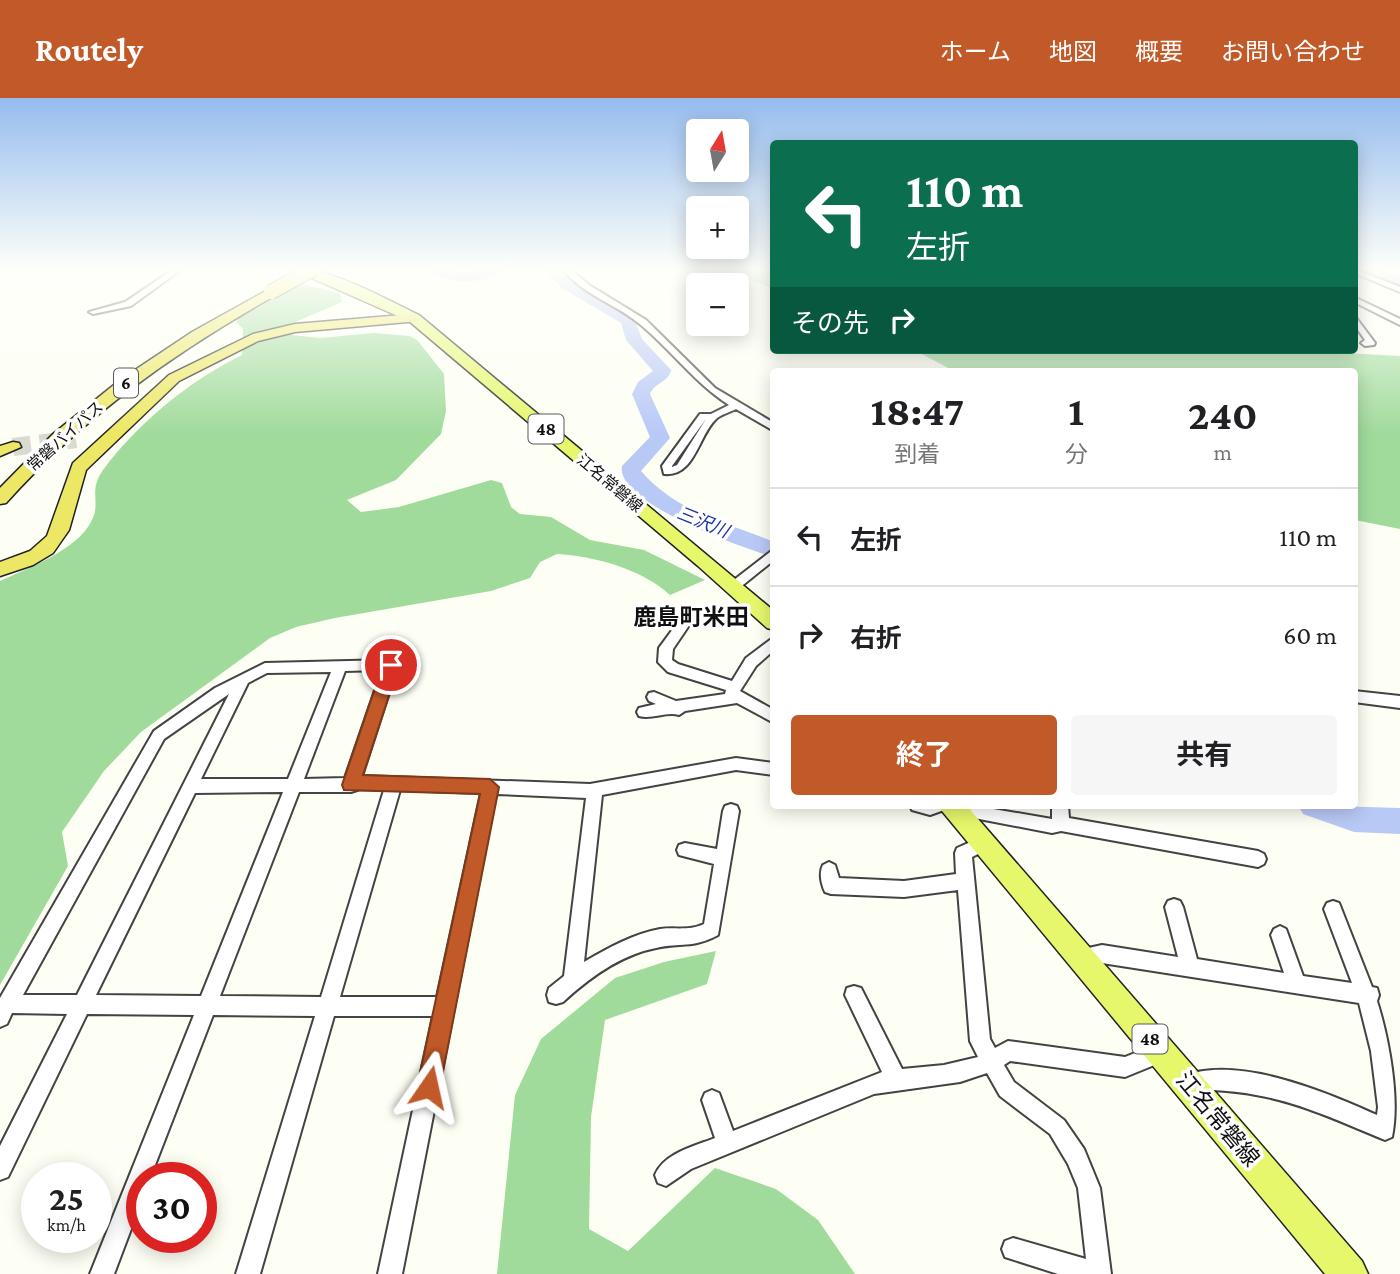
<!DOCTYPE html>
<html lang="ja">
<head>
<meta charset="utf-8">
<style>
  :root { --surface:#fff; --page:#f6f6f6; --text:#202124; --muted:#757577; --line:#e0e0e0; --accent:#c15928 }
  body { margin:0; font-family:"Crimson Pro","Noto Sans JP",serif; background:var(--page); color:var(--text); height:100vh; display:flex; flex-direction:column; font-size:26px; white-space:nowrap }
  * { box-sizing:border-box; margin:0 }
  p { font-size:23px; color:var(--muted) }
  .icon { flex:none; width:38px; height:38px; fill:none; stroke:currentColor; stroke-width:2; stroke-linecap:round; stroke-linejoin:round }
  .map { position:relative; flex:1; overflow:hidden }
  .side { position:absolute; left:770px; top:270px; width:588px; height:441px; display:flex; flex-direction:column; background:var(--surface); border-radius:7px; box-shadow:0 4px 18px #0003 }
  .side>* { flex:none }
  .banner { position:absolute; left:770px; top:42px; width:588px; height:214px; border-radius:7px; box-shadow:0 4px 18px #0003; background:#0b6e4f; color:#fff; overflow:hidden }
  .needle { width:46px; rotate:11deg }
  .fabs { position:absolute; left:686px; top:21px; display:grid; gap:14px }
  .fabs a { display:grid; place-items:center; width:63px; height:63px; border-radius:7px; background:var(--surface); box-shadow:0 4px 18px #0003; font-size:35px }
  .speed { position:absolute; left:21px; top:1064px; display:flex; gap:14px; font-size:35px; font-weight:700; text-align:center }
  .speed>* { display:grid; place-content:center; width:91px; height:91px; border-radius:50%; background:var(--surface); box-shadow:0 4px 18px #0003; line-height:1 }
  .speed small { font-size:18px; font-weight:400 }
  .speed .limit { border:10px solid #d22; background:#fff; color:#111 }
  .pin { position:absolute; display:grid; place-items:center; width:60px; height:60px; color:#fff; margin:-30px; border:4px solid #fff; border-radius:50%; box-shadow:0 2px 7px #0007 }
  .me { position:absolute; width:77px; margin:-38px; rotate:11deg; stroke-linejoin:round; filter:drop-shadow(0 0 5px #0008) }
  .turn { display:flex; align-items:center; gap:24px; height:147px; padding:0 21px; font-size:32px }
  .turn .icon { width:91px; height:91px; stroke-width:2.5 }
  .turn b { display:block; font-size:49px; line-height:60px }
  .then { display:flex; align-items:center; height:66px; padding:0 21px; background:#0003; gap:14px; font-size:26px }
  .eta { display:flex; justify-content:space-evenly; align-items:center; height:119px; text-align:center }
  .eta b { font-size:42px; font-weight:700; line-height:49px }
  .cta { display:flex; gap:14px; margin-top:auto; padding:14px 21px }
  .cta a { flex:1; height:80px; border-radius:7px; background:var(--accent); color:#fff; font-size:28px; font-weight:700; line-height:80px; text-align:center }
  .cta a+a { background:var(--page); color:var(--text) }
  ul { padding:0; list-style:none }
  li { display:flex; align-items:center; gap:21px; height:98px; padding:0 21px; border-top:2px solid var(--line) }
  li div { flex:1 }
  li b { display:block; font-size:26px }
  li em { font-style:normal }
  header { display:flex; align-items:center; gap:42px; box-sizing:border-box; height:98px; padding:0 35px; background:var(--accent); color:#fff }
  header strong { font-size:33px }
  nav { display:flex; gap:38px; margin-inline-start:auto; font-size:24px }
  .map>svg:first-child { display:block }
  .forest { fill:#a1db9c }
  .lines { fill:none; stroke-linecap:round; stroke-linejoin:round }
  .river { fill:#b9c9f6; fill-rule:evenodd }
  .trunk-tunnel { stroke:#d9dbd2; stroke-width:18; stroke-dasharray:18 9; stroke-linecap:butt }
  .minor-casing { stroke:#434343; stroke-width:4 }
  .primary-casing { stroke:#212121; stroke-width:3 }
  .trunk-casing { stroke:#212121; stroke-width:3 }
  .minor { fill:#fff; fill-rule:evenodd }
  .primary { fill:#e6f76c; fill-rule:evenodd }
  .trunk { fill:#ece865; fill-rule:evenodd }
  .trunk-bridge-casing { stroke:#212121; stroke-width:16; stroke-linecap:butt }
  .trunk-bridge { stroke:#ece865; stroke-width:14 }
  .route { fill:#c15928; stroke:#7d3a1a; stroke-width:2 }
  .labels { text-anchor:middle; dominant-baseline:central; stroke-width:7; stroke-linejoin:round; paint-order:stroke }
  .far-street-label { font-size:16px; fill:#101010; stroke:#fff }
  .shield { fill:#fff; stroke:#585858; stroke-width:2 }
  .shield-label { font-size:18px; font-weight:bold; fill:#101010 }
  .far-water-label { font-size:18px; font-style:italic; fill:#1934a3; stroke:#fff }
  .quarter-label { font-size:23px; font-weight:bold; fill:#101010; stroke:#fff }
  .near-street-label { font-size:23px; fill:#101010; stroke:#fff }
</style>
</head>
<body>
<header>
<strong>Routely</strong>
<nav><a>ホーム</a><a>地図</a><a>概要</a><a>お問い合わせ</a></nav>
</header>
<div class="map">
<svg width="1400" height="1176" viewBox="0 0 1400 1176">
  <rect width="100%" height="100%" fill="#fdfff4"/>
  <path class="forest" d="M 716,171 L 773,171 L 773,190 Z
    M 307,187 L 340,195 L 342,204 L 293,225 L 292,237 L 320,240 L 374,235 L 410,238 L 418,243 L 444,276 L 446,313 L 441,336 L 396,382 L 347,402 L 361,414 L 399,409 L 491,382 L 502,385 L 511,409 L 520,416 L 551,419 L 590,442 L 644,452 L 705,482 L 670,497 C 642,471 594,458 557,456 L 540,464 L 530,480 L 491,493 L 335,520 L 296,529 L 270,540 L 141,634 L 104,673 L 62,734 L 68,768 L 0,887 L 0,483 C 28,470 78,452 92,422 C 101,404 88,393 103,372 C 139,324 189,283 242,257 L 243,231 L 236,224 L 240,218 L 292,189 Z
    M 914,252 L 1289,252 L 1400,258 L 1400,431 L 1355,422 L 1354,273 L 954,273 Z
    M 716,853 L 707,886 L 605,922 L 591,1019 L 589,1131 L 628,1153 L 715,1070 L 776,1091 L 818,1122 L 855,1176 L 497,1176 L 515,997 L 541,941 L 615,880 L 664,864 Z"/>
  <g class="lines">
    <path class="river" d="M 429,171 L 459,174 L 505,171 C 488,187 446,188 429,171 Z
      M 544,171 L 558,171 L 572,184 L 634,220 L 642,241 L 671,272 C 669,284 654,285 650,296 L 670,340 L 641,373 C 676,414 726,424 774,444 L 774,459 C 745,451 615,405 622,368 L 650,339 L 632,296 L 638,284 L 653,273 L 626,242 L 621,225 L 562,190 Z
      M 1360,171 L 1379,171 L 1400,179 L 1400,188 Z
      M 1298,707 L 1400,710 L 1400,736 L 1354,734 L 1303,716 Z"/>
    <path class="trunk-tunnel" d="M 13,349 L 76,341"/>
    <g class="minor-casing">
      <path id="minor" d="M 174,171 L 182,171 L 131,208 L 93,216 L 89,214 L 125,204 Z
        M 563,171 L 570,171 L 589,187 L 646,222 L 715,290 L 774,325 L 774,333 L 736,311 C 730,314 720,317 716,321 C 698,338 695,379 664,376 L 662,368 L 700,316 L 711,316 L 729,307 C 695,285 672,253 641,227 C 617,206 582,197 563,171 ZM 706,321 L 677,367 L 672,369 L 672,368 Z
        M 1354,171 L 1400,189 L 1400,194 L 1354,175 Z
        M 1354,199 L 1400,221 L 1400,227 L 1354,204 Z
        M 1354,217 L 1375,245 L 1374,247 L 1365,248 L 1361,245 L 1365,242 L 1354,226 Z
        M 774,451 L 774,462 L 738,491 L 730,491 L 728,488 L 730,485 Z
        M 686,518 L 692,523 L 673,551 L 672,562 L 678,566 L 732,583 L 746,560 L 774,539 L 774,552 L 756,568 L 740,593 L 774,612 L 774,625 L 737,605 L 685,613 L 679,617 C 666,613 652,622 639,618 L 637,614 L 639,610 L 656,606 L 649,603 L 647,599 L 649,595 L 654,594 L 676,603 L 725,596 L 726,592 L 668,574 L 658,564 L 659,550 L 681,520 Z
        M 391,562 L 398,567 L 362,678 L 590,686 L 736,660 L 774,665 L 774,677 L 736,672 L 602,697 L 584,864 C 608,850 633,836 660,831 C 675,829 690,833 704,826 L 714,766 L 679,757 L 677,752 L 679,747 L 685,745 L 717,751 L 723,713 L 725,708 L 731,706 L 737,708 L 739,713 L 718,837 C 692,851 681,844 656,850 C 620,857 589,880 563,904 L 556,906 L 549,904 L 547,897 L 549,890 L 564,878 L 586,700 L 496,696 L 402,1176 L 378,1176 L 433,918 L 334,918 L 260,1176 L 236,1176 L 315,918 L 213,917 L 150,1080 L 142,1080 L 142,1102 L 114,1176 L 90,1176 L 194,917 L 87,916 L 8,1079 L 0,1082 L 0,1048 L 67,916 L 12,915 L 7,926 L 0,929 L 0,900 L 154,633 L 215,590 L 265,565 ZM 382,572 L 345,680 L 304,681 L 345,573 ZM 331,574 L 288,681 L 201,681 L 248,585 L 267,575 ZM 229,596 L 77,897 L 23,897 L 164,641 ZM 360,691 L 384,692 L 321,899 L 220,898 L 299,694 L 351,694 ZM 400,692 L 481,695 L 437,899 L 340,899 ZM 283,694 L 201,898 L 96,897 L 195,695 Z
        M 1354,593 L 1400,598 L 1400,610 L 1354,604 Z
        M 910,707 L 946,707 L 944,712 L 930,717 L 912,712 Z
        M 970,707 L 1052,721 L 1052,707 L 1068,707 L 1069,720 L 1258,753 L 1264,756 L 1266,761 L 1264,766 L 1258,769 L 1061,733 L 1052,735 L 974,720 L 959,724 L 953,722 L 951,717 L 953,712 Z
        M 984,738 L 990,740 L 992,745 L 990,750 L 972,759 L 990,941 L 995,950 L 1008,943 L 1125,959 L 1162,944 L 1169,947 L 1172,954 L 1169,961 L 1125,979 L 1010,963 L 1004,967 L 1014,984 L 1064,1022 L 1084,1051 L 1100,1090 L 1111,1176 L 1058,1176 L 1005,1159 L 1002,1151 L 1005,1143 L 1013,1140 L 1086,1161 L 1078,1090 L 1068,1066 L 1050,1036 L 1000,998 L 987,975 L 960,984 L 874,996 L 691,1071 L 666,1088 L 658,1085 L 655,1077 C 664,1055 695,1048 715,1040 L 702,1002 L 705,995 L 712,992 L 719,995 L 733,1033 L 882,974 L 845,897 L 847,890 L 854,888 L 861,890 L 902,971 L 944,967 L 978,959 L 970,943 L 958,792 L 904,799 L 831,796 L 825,794 C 821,785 819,775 823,767 L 829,764 L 835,767 L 839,780 L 904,783 L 956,776 L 955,755 L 957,750 Z
        M 1174,801 L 1180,803 L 1183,809 L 1197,861 L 1284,875 L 1271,837 L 1274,831 L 1280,828 L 1286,831 L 1303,878 L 1352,885 L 1324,811 L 1327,805 L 1333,803 L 1339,805 L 1372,889 L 1377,890 L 1379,897 L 1377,903 C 1389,941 1400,1001 1392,1039 L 1385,1042 C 1343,1025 1302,1005 1256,997 C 1242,994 1228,993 1213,992 C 1201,992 1192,998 1181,993 L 1178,986 L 1181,979 C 1236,956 1326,994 1377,1017 L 1378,1009 L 1371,953 L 1359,905 L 1102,865 L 1081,868 L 1075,865 L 1072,859 L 1075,853 L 1102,847 L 1178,859 L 1165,809 L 1168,803 Z"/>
    </g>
    <g class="primary-casing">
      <path id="primary" d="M 291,171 C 328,168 385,201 419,217 L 774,513 L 774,532 L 767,530 L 698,468 L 409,223 Z
        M 937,707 L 966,707 L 1362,1163 L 1368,1176 L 1325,1176 Z"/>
    </g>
    <g class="trunk-casing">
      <path id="trunk" d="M 271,190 L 276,191 L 276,197 C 175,254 84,318 6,405 L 0,406 L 0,390 L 53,336 L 120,282 L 192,234 Z
        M 414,216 L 419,217 L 419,223 L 295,234 L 258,243 L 179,283 L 86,372 L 69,432 L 53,455 L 33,467 L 0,478 L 0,464 L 30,453 L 47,438 L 73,365 L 169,277 L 253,236 L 295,226 Z
        M 13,344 L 19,345 L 21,349 L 0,358 L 0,348 Z"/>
    </g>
    <use href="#minor" class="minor"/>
    <use href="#primary" class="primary"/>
    <use href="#trunk" class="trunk"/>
    <g class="trunk-bridge-casing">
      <path id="trunk-bridge" d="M 271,194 L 313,171"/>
    </g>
    <use href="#trunk-bridge" class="trunk-bridge"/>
  </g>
  <linearGradient id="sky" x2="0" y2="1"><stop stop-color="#95bcee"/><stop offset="0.51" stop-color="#fefffa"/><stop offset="1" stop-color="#fefffa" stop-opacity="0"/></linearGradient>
  <rect width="1400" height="335" fill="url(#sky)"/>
  <path class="route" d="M 391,561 L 399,567 L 363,677 L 490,681 L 499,689 L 440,989 L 437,997 L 429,1000 L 420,997 L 417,989 L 480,696 L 344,692 L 342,687 L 383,567 Z"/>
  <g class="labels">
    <g class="far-street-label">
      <text transform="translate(65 338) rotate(-42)">常磐バイパス</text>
      <text transform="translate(610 385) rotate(40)">江名常磐線</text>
    </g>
    <g class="shield">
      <rect x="114" y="270.5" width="24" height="29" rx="5"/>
      <rect x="528.5" y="316.5" width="35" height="29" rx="5"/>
      <rect x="1132.5" y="926.5" width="35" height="29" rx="5"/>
    </g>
    <g class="shield-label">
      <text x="126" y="285">6</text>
      <text x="546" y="331">48</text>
      <text x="1150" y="941">48</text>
    </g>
    <g class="far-water-label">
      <text transform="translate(703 424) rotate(22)">三沢川</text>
    </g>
    <g class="quarter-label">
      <text x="691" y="519">鹿島町米田</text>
    </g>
    <g class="near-street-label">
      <text transform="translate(1218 1021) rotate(50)">江名常磐線</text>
    </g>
  </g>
</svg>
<div class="fabs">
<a><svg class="needle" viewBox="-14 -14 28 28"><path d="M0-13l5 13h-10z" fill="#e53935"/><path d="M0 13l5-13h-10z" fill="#757577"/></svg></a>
<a>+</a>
<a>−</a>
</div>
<div class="speed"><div>25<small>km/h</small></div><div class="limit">30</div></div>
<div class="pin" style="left:391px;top:567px;background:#d93025"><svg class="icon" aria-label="arrive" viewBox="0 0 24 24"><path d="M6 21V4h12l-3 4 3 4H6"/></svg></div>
<svg class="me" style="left:429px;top:989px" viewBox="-20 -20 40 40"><path d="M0-17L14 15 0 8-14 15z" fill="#c15928" stroke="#fff" stroke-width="4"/></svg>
<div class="banner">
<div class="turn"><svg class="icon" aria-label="left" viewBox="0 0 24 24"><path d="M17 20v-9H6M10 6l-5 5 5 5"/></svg><div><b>110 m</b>左折</div></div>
<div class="then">その先<svg class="icon" aria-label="right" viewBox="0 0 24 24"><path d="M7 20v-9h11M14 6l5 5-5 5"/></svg></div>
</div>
<section class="side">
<div class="eta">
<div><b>18:47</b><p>到着</p></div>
<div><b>1</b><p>分</p></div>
<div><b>240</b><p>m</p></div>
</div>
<ul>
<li><svg class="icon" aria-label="left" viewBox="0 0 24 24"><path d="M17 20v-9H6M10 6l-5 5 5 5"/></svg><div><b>左折</b></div><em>110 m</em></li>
<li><svg class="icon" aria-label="right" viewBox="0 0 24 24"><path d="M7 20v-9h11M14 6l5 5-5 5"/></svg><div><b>右折</b></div><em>60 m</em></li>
</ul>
<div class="cta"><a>終了</a><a>共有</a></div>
</section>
</div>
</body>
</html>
